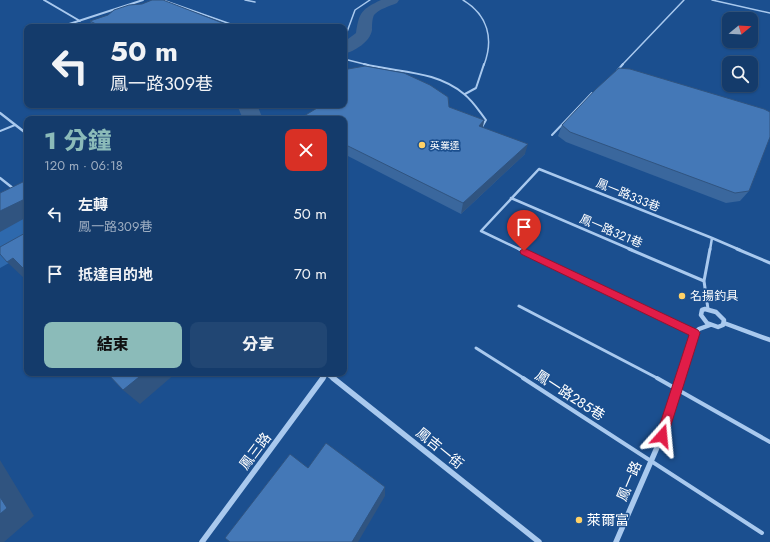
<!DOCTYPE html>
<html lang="zh-TW">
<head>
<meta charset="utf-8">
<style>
  :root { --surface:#143b6b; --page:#214673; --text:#f1f3f6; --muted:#9dadc1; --line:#33557e; --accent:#8bbbb9 }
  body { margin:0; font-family:Jost,"Noto Sans TC",sans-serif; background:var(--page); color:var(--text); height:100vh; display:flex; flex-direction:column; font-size:15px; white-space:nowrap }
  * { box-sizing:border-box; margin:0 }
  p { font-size:13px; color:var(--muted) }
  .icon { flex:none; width:22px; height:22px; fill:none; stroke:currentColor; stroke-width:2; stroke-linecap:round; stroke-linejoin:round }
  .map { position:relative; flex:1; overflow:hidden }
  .panel { position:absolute; left:24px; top:116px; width:323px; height:260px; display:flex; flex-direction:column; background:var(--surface); border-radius:8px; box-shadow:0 1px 3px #0004,0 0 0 1px var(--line) }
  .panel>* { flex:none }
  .guide { position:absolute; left:24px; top:24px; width:323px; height:84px; border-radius:8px; box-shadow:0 1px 3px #0004,0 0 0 1px var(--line); background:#143b6b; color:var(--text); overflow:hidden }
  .needle { width:26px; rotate:72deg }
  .controls { position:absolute; left:722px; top:12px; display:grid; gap:8px }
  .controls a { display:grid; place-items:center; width:36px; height:36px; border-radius:8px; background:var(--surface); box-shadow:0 1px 3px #0004,0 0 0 1px var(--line); font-size:20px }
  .pin { position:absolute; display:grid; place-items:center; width:34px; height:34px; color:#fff; margin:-41px -17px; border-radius:50% 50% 50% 0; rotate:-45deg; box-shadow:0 0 4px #0007 }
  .pin .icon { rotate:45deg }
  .me { position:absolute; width:44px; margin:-22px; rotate:18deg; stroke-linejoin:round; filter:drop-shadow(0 0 3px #0008) }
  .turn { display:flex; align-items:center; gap:14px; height:84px; padding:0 20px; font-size:18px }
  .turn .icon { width:52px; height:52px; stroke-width:2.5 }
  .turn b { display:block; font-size:28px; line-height:34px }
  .round { display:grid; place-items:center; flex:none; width:42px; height:42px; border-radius:8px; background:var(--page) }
  .summary { display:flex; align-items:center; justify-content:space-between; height:68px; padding:0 20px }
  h1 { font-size:24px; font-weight:800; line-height:30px; color:var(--accent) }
  .primary-button { display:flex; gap:8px; margin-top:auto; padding:8px 20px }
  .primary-button a { flex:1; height:46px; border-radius:8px; background:var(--accent); color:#111; font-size:16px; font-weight:800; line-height:46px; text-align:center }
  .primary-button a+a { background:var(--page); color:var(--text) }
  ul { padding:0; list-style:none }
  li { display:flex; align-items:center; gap:12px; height:60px; padding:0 20px }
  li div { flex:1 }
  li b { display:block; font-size:15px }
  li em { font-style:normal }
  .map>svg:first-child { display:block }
  .green { fill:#2e69ad }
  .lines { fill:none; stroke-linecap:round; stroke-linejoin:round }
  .river { fill:#3c6290; fill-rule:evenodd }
  .service-far4 { stroke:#a9c9ee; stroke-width:1.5 }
  .service-far3 { stroke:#a9c9ee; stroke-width:2 }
  .service-far2 { stroke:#a9c9ee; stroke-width:2.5 }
  .service-far1 { stroke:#a9c9ee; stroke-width:3 }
  .service { stroke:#a9c9ee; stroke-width:4 }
  .minor-far3 { stroke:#a9c9ee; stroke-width:2 }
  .minor-far2 { stroke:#a9c9ee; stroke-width:2.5 }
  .minor-far1 { stroke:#a9c9ee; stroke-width:4.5 }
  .minor { stroke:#a9c9ee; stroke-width:5.5 }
  .wall { fill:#3a679d }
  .shaded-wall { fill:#305480 }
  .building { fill:#4478b7; stroke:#305480 }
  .route { fill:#e11d48; stroke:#92132f }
  .poi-dot { fill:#ffd166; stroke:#1b4f8f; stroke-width:1.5 }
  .labels { text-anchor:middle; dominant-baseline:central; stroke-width:3.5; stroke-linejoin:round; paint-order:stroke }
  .far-poi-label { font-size:10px; fill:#fff; stroke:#1b4f8f; text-anchor:start }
  .street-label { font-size:12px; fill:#fff; stroke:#1b4f8f }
  .poi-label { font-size:12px; fill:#fff; stroke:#1b4f8f; text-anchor:start }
  .near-street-label { font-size:14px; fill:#fff; stroke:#1b4f8f }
  .near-poi-label { font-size:14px; fill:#fff; stroke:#1b4f8f; text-anchor:start }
</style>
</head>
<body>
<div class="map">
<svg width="770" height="542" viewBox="0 0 770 542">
  <rect width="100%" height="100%" fill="#1b4f8f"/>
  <path class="green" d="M 27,193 L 27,253 L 0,268 L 0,207 Z"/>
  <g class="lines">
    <path class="river" d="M 381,0 L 399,0 L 397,3 C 390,6 379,9 374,15 C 372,19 372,26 372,30 C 370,42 355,51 344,54 L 344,42 L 356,33 C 359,12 362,9 381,0 Z
      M 237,105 L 257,105 L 263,119 L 243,119 Z"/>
    <path class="service-far4" d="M 163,0 L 239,27
      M 245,0 L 255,2
      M 463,0 C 488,15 494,39 484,65
      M 712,0 L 770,13
      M 344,40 L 355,10 L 370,0
      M 344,59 L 368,65
      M 622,65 L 684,0"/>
    <path class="service-far3" d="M 364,64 C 399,73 435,70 464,94 C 473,101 479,111 486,120 L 482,127
      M 617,71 L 623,64
      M 465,94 L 476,88 L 484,64
      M 0,131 L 15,125
      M 552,135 L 592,93"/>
    <path class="service-far2" d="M 0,178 L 14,189
      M 511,198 L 632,250
      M 521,250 L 481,231 L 539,169 L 712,238
      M 710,250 L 712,238 L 740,250"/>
    <path class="service-far1" d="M 519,249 L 695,333
      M 629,249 L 704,281
      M 737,249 L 770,263
      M 519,306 L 659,379
      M 708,309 L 704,281 L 710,249
      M 476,348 L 525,379"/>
    <path class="service" d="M 523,378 L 762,533
      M 657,378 L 770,442"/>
    <path class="minor-far3" d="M 44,0 L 80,21
      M 60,27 L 143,0"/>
    <path class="minor-far2" d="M 0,113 L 27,134"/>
    <path class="minor-far1" d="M 705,309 L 716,312 L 724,320 L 723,325 L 718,327 L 707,323 L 701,315 L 702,310 Z
      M 724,323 L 770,340
      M 326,373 L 334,379
      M 322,379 L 327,373
      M 680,379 L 695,333 L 699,329 L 710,325"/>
    <path class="minor" d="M 333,378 L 539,542
      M 202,542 L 323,378
      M 616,542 L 662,436 L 680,378"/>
  </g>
  <path class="wall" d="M 90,21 L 233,27 L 93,27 Z
    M 449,107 L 484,120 L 483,127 L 525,154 L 461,214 L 344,154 L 344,119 L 304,119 L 304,116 Z
    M 562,125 L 749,191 L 740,201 L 726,203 L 566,142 L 558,136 Z"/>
  <path class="shaded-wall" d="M 484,120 L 482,131 L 479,126 Z
    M 528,144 L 525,154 L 461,214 L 463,203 Z
    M 27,198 L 27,217 L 0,232 L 0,211 Z
    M 13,258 L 27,271 L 27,279 L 26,280 L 7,262 Z
    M 144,373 L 176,373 L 140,404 L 123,390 Z
    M 0,460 L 34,516 L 4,542 L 0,542 Z
    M 385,487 L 385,496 L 358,542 L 352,542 Z"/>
  <path class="building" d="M 152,0 L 163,0 L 233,27 L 102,27 L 90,21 L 108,15 L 114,10 L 129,5 L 142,4 Z
    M 365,66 L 404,73 L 430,85 L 448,97 L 449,107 L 484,120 L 479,126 L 528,144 L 463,203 L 344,144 L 344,119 L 310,119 L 304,116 L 322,105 L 344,105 L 344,71 L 348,69 Z
    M 619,68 L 630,69 L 764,109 L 770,112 L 770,137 L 749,191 L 735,193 L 570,132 L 562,125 L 596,89 Z
    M 27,180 L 27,198 L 0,211 L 0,193 Z
    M 27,232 L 27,272 L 13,258 L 7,262 L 0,254 L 0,247 Z
    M 107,373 L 144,373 L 123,390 Z
    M 326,443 L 385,487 L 352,542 L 230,542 L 225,538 L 290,454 L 308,468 Z
    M 0,497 L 7,508 L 0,514 Z"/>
  <path class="route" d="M 524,248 L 698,330 L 700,333 L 666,441 L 662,442 L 657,441 L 656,436 L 689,335 L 521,254 L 520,251 Z"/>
  <g class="poi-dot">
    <circle cx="422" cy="145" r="4"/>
    <circle cx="682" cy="296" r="4"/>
    <circle cx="579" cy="520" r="4"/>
  </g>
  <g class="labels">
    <g class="far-poi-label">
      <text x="430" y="145">英業達</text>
    </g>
    <g class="street-label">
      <text transform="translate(628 195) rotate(22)">鳳一路333巷</text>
      <text transform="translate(611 231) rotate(23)">鳳一路321巷</text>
    </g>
    <g class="poi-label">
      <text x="690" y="296">名揚釣具</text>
    </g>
    <g class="near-street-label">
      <text transform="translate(570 395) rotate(33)">鳳一路285巷</text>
      <text transform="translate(440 448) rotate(39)">鳳吉一街</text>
      <text transform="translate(255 451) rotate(-53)">鳳三路</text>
      <text transform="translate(629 481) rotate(-67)">鳳一路</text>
    </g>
    <g class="near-poi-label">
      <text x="587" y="520">萊爾富</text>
    </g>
  </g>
</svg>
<div class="controls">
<a><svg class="needle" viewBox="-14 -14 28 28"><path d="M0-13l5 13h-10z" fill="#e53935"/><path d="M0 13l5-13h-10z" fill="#9dadc1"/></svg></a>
<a><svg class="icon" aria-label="search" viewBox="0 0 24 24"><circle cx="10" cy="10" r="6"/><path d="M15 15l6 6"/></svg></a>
</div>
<div class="pin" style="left:524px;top:251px;background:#d93025"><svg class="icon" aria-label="arrive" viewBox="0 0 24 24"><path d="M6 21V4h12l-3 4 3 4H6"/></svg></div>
<svg class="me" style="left:662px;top:436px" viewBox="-20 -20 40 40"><path d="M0-17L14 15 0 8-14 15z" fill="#e11d48" stroke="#fff" stroke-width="4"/></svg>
<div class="guide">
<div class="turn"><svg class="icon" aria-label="left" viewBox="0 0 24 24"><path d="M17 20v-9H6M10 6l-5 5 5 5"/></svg><div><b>50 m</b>鳳一路309巷</div></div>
</div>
<section class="panel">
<div class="summary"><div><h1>1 分鐘</h1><p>120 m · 06:18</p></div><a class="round" style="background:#d93025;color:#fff"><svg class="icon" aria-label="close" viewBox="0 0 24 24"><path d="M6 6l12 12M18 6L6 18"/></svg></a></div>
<ul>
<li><svg class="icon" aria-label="left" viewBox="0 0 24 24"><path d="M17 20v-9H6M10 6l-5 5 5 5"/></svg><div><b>左轉</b><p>鳳一路309巷</p></div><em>50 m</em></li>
<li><svg class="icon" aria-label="arrive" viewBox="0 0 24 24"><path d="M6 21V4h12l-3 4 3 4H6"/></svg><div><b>抵達目的地</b></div><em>70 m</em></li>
</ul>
<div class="primary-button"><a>結束</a><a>分享</a></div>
</section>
</div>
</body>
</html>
